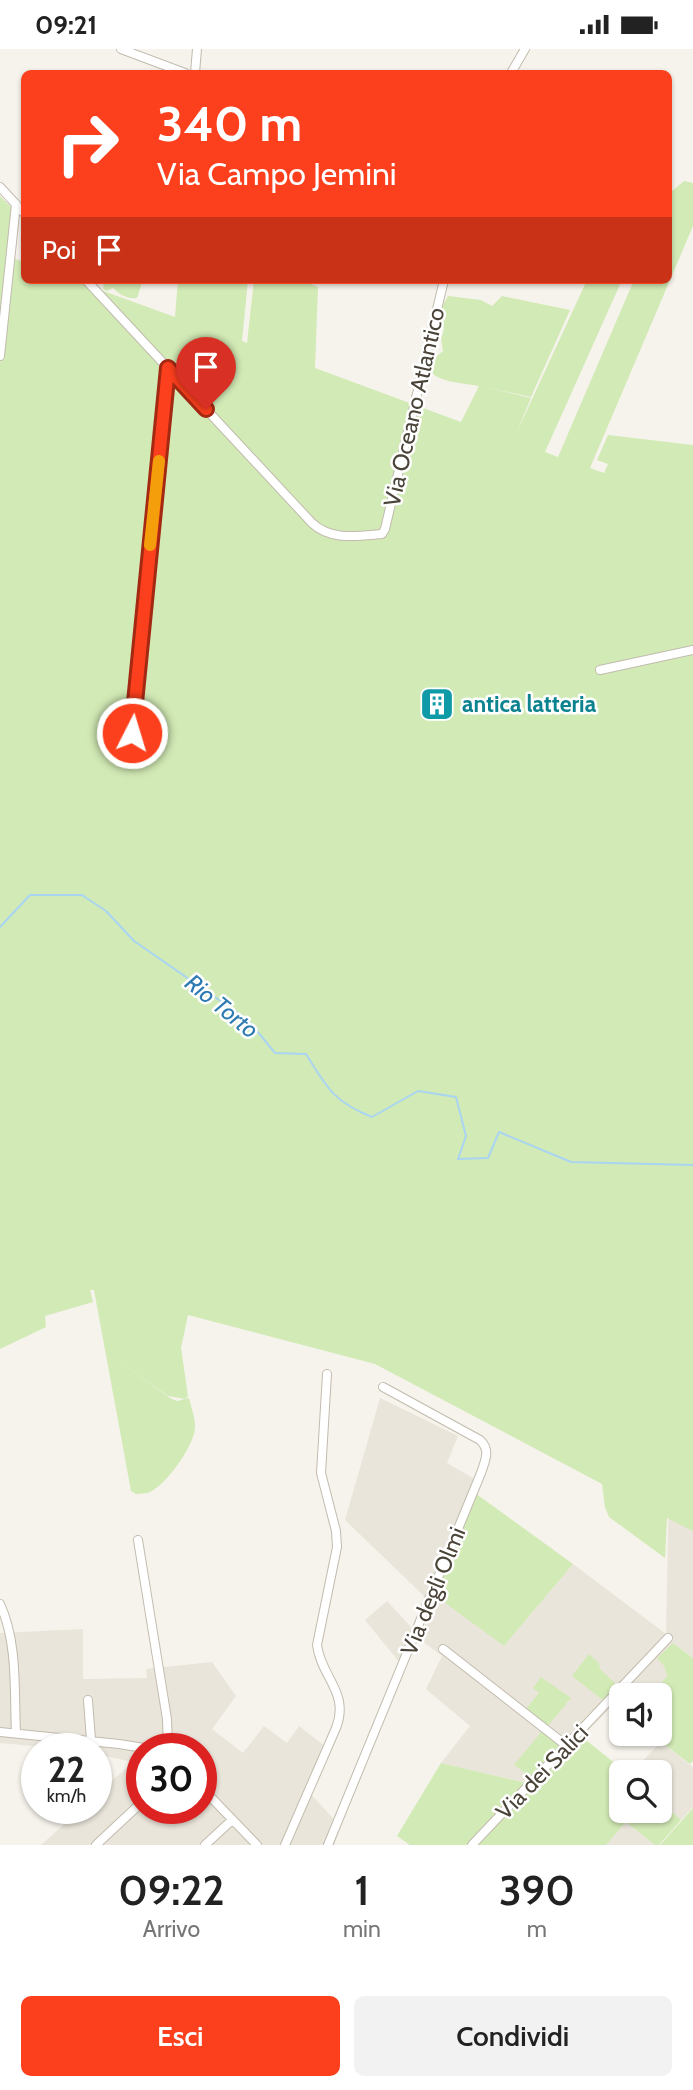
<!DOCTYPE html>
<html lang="it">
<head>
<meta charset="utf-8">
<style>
  :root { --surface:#fff; --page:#f2f2f2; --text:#222; --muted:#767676; --accent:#fc3f1d }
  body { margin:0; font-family:Cabin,sans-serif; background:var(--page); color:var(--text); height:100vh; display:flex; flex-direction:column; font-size:26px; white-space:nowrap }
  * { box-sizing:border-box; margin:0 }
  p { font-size:23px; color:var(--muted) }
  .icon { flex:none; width:38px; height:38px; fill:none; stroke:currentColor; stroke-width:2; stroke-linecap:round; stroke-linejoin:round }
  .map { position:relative; height:1796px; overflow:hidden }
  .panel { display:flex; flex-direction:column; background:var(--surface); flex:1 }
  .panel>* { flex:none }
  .banner { position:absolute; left:21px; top:21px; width:651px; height:214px; border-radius:10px; box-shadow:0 2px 5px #0004; background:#fc3f1d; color:#fff; overflow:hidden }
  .buttons { position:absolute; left:609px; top:1634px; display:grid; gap:14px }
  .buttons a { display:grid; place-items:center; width:63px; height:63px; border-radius:10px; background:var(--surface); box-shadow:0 2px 5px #0004; font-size:35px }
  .speed { position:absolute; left:21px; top:1684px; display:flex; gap:14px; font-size:35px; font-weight:700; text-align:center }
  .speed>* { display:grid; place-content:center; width:91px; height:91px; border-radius:50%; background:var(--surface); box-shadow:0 2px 5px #0004; line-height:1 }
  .speed small { font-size:18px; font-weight:400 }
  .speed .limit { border:10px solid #d22; background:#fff; color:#111 }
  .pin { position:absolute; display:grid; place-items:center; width:60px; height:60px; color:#fff; margin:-72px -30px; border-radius:50% 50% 50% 0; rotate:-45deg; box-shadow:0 0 7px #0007 }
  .pin .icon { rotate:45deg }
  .me { position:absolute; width:77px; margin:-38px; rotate:5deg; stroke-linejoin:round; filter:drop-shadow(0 0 5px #0008) }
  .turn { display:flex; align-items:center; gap:24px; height:147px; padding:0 21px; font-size:32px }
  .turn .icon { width:91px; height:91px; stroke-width:2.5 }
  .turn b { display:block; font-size:49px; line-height:60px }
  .then { display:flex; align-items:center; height:66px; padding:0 21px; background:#0003; gap:14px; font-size:26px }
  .eta { display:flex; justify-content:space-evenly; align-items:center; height:119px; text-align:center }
  .eta b { font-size:42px; font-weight:600; line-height:49px }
  .action { display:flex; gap:14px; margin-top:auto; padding:14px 21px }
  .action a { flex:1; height:80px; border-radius:10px; background:var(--accent); color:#fff; font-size:28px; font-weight:600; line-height:80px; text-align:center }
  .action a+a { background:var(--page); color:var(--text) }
  .status { display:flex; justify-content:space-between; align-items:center; height:49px; padding:0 35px; background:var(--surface); direction:ltr }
  .status svg { height:19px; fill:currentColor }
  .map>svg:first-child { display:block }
  .residential { fill:#eae5da; fill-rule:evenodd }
  .green { fill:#d2eab5 }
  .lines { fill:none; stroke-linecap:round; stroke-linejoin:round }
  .stream { stroke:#a9d4f2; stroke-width:2 }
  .minor-casing { stroke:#c2bbae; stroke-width:10 }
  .minor { stroke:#fff; stroke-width:8 }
  .route-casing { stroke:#a42913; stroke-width:18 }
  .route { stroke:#fc3f1d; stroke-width:12 }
  .slow { stroke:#f59e0b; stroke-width:12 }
  .labels { text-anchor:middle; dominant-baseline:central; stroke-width:5; stroke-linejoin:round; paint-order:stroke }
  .street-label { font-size:23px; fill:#4b4439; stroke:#fff }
  .culture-label { font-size:23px; font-weight:bold; fill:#0d838f; stroke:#fff; text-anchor:start }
  .water-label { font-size:24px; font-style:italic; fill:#2e7ab2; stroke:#fff }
</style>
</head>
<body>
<div class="status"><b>09:21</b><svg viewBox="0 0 49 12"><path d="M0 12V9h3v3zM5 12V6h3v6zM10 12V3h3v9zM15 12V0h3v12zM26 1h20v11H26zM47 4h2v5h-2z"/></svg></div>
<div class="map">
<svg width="693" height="1796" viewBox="0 0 693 1796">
  <rect width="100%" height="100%" fill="#f6f3ec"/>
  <path class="residential" d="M 380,1349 L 458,1387 L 447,1414 L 480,1433 L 434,1544 L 504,1597 L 573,1515 L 666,1585 L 669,1437 L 693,1452 L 693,1609 L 673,1594 L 664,1617 L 667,1627 L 665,1678 L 660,1673 L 660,1647 L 629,1647 L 625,1644 L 535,1736 L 441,1714 L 470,1677 L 426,1640 L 442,1607 L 418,1589 L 404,1619 L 365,1571 L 387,1552 L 412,1579 L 424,1547 L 345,1471 Z
    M 83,1580 L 83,1630 L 147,1629 L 146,1620 L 212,1613 L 236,1647 L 212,1680 L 243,1704 L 264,1677 L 287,1694 L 299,1677 L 326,1698 L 308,1742 L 341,1778 L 334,1796 L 41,1796 L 82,1759 L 96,1759 L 96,1746 L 133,1713 L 96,1705 L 96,1699 L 54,1699 L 0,1694 L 0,1584 ZM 142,1699 L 201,1699 L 201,1759 L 142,1759 Z
    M 661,1693 L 693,1718 L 693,1758 L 681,1771 L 660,1752 L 660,1724 L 631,1724 Z
    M 626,1773 L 655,1796 L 606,1796 Z"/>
  <path class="green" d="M 684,132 L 693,134 L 693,177 L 590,419 L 604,424 L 608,415 L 597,411 L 608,386 L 693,396 L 693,1482 L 667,1469 L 665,1509 L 609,1468 L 605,1458 L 602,1435 L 375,1315 L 188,1266 L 181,1299 L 188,1347 L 185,1350 L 168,1347 L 112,1307 L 170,1349 L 177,1352 L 189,1349 C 191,1358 195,1368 195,1377 C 196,1395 165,1438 148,1444 C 147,1444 138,1445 136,1445 L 131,1442 L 94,1241 L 90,1241 L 93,1253 L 45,1267 L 46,1278 L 0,1300 L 0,147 L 12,159 L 7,207 L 24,213 L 24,231 L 73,231 L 175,268 L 178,231 L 248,231 L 242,292 L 247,294 L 254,231 L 302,231 L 318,238 L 315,319 L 461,373 L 479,337 C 464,334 438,334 428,320 L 430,313 L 443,302 L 441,290 L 444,280 L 440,275 L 441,259 L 448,247 L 481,251 L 492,257 L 502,247 L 570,261 L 531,348 L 481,337 L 531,349 L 516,385 L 587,231 L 622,231 L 545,403 L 558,408 L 634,231 L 668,231 L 669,151 L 672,142 Z
    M 104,231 L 143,231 L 137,249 C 127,250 120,246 113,239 L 107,242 L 103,240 Z
    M 475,1444 L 573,1515 L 504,1597 L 433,1545 Z
    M 673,1594 L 693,1609 L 693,1712 L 690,1715 L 651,1685 L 660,1685 L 660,1673 L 665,1676 L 665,1644 L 660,1636 L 667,1627 L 664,1617 L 657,1609 Z
    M 589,1605 L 599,1614 L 600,1620 L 619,1638 L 604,1652 L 572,1627 Z
    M 541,1628 L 571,1649 L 548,1677 L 526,1660 L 539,1644 L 533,1639 Z
    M 542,1682 L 562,1698 L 533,1728 L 523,1726 L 524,1723 L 514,1716 Z
    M 582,1688 L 627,1724 L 621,1724 L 621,1762 L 660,1762 L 660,1752 L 681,1771 L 659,1796 L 655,1796 L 626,1773 L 606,1796 L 410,1796 L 397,1787 L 441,1714 L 535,1736 Z
    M 693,1759 L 693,1796 L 660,1796 Z"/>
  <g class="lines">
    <path class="stream" d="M 0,878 L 30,846 L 82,846 L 106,862 L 134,892 L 248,971 L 275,1004 L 306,1005 C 327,1039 334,1053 372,1068 L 418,1042 L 456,1048 L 466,1087 L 458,1110 L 488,1109 L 499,1083 L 571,1113 L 693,1116"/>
    <g class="minor-casing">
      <path id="minor" d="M 121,0 L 185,24
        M 195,24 L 197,0
        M 511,24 L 525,0
        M 0,138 L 24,164
        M 86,231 L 312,474 C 331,492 358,487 382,485 L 385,480 L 444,231
        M 0,307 L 16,155
        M 600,621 L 693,601
        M 132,684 L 168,319
        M 138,1491 L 167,1670 L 168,1699
        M 0,1555 C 18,1594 14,1642 16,1684
        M 443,1600 L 567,1697
        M 88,1651 L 91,1691
        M 0,1683 L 119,1695 L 144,1699
        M 201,1738 L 257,1796
        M 96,1796 L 142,1753
        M 205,1796 L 232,1771
        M 285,1796 L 336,1679 C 350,1644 321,1628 317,1596 L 337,1498 L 336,1482 L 321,1424 L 327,1325
        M 328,1796 L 481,1424 C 485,1412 491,1401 480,1391 L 383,1338
        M 472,1796 L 668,1589"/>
    </g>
    <use href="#minor" class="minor"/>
  </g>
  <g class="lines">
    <g class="route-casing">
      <path id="route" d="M 132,684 L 168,319 L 206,360"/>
    </g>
    <use href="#route" class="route"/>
    <path class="slow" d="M 150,496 L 159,412"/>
  </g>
  <defs>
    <g id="building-square" transform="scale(1.75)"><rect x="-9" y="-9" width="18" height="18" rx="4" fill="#0f9aa8" stroke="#fff"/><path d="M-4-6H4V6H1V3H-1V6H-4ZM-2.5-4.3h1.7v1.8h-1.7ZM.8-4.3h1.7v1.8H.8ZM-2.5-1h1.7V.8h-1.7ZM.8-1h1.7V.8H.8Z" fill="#fff"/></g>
  </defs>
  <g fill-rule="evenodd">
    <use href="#building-square" x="437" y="655"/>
  </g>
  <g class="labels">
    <g class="street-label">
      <text transform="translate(414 358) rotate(-77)">Via Oceano Atlantico</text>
      <text transform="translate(433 1542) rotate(-68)">Via degli Olmi</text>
      <text transform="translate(542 1723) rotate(-46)">Via dei Salici</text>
    </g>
    <g class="culture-label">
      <text x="462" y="655">antica latteria</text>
    </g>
    <g class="water-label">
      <text transform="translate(222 957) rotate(39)">Rio Torto</text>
    </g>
  </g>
</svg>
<div class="buttons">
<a><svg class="icon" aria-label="sound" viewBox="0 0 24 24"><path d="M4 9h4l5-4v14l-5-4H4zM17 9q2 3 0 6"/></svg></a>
<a><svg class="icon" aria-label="search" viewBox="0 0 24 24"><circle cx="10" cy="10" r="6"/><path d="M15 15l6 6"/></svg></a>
</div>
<div class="speed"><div>22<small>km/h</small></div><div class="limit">30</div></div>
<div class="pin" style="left:206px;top:360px;background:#d93025"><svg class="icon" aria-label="arrive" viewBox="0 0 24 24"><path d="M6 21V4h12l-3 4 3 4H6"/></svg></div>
<svg class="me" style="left:132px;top:684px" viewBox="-20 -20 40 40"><circle r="17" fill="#fc3f1d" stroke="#fff" stroke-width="3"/><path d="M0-11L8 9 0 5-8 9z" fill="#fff"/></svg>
<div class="banner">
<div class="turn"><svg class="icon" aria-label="right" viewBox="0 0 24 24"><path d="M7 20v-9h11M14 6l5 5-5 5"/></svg><div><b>340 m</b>Via Campo Jemini</div></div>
<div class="then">Poi<svg class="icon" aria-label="arrive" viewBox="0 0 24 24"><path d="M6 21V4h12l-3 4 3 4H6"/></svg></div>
</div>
</div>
<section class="panel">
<div class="eta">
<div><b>09:22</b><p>Arrivo</p></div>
<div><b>1</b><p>min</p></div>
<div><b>390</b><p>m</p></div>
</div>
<div class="action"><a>Esci</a><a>Condividi</a></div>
</section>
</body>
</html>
